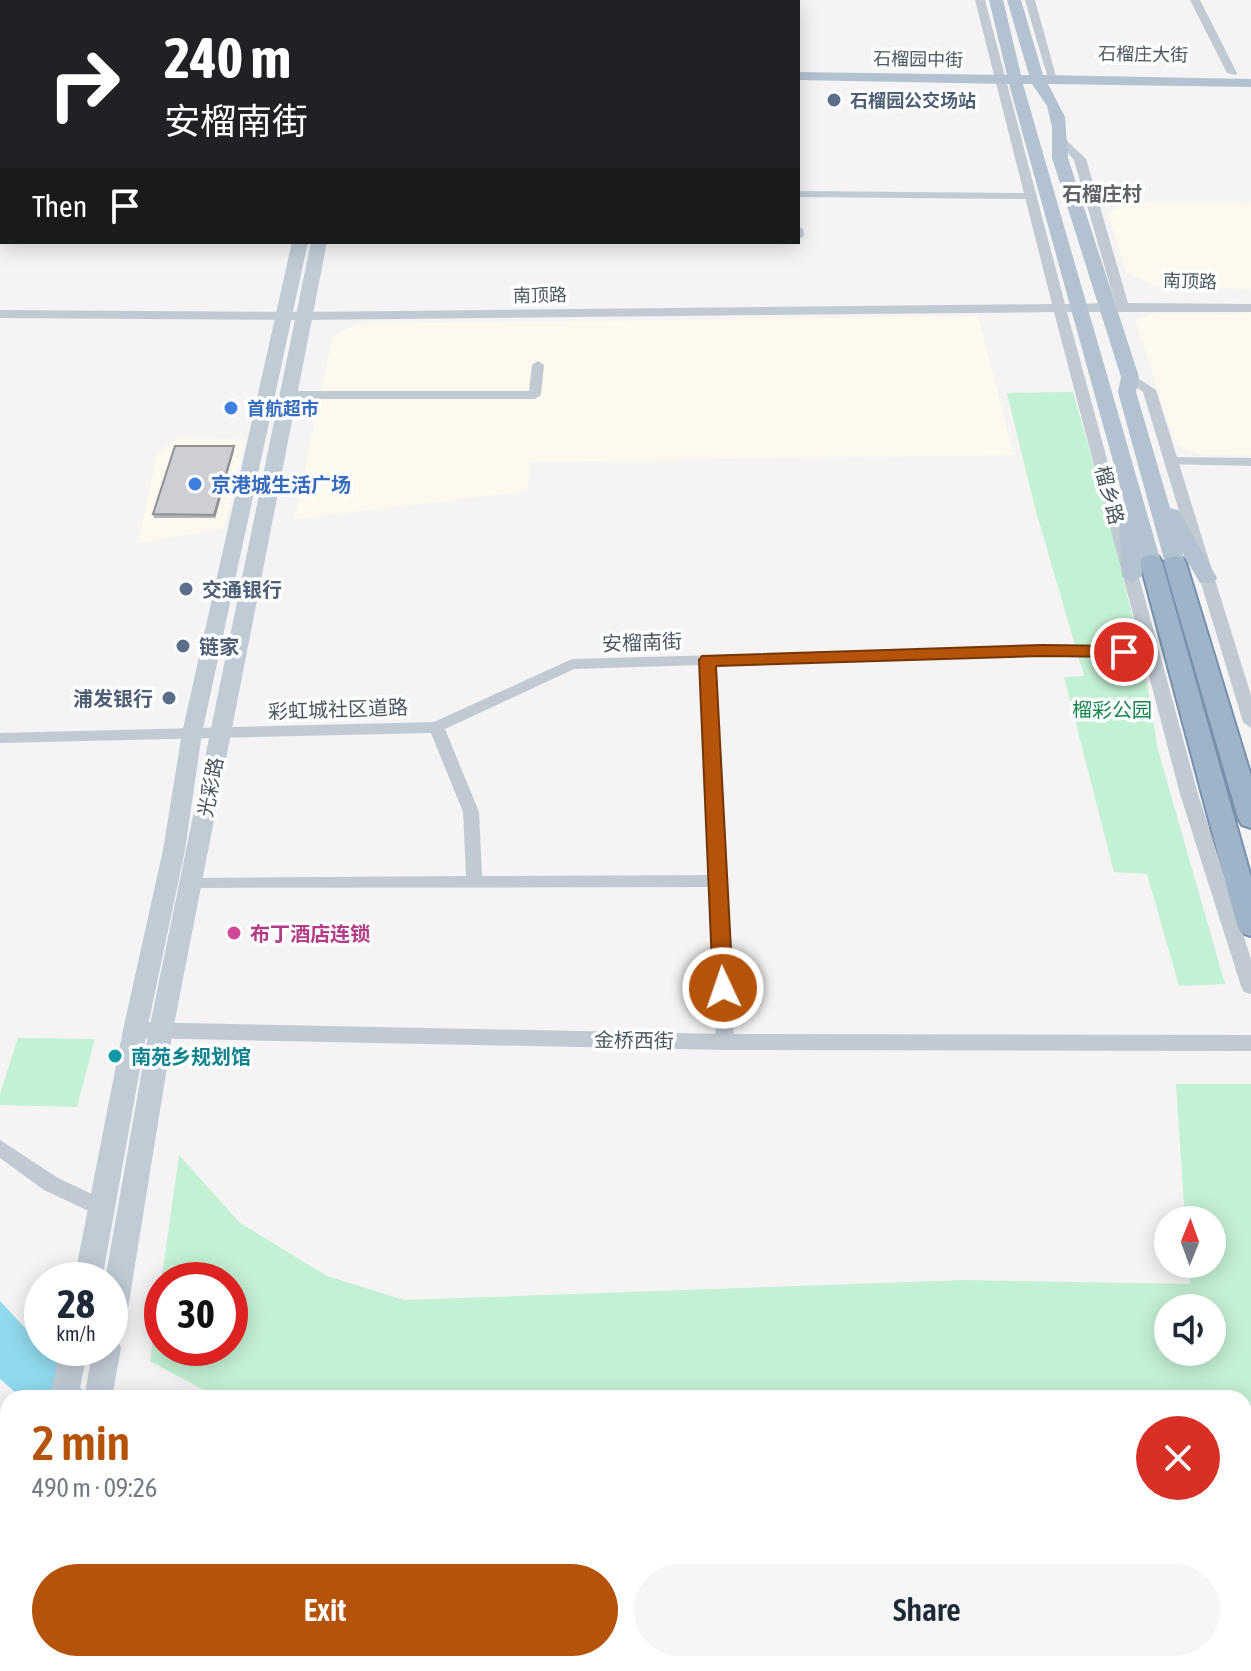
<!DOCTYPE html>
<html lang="en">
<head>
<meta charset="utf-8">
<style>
  :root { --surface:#fff; --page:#f6f6f7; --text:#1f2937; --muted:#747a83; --accent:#b45309 }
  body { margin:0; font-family:"Asap Condensed","Noto Sans SC",sans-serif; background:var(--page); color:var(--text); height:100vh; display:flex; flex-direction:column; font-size:30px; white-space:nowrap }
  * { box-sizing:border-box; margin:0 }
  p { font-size:26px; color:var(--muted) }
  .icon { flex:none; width:44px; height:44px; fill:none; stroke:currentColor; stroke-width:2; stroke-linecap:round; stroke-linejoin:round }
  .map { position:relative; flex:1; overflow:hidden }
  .side { position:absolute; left:0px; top:1390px; width:1252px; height:282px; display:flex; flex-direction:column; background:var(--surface); border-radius:24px 24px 0 0; box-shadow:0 4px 20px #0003 }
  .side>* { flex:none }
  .top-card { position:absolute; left:0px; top:0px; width:800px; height:244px; box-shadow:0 4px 20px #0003; background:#202124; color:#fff; overflow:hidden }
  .needle { width:52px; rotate:1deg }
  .controls { position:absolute; left:1154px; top:1206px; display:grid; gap:16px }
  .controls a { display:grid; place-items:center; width:72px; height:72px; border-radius:50%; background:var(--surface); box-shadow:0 4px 20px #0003; font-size:40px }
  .speed { position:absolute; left:24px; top:1262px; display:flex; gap:16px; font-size:40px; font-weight:700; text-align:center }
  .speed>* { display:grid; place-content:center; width:104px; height:104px; border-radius:50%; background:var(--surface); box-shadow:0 4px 20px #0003; line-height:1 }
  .speed small { font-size:20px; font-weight:400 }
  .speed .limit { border:12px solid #d22; background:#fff; color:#111 }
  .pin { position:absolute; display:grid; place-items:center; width:68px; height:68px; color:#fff; margin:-34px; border:4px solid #fff; border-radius:50%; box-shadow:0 2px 8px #0007 }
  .me { position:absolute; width:88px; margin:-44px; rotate:357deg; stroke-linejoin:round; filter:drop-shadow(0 0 6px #0008) }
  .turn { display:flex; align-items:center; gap:28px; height:168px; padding:0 32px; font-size:36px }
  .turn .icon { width:104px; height:104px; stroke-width:2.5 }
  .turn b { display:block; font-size:56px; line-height:68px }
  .then { display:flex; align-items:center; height:76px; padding:0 32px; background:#0003; gap:16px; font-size:30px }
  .round { display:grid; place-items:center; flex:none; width:84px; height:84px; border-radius:42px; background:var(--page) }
  .overview { display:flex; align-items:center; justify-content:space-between; height:136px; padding:0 32px }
  h1 { font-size:48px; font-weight:600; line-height:60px; color:var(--accent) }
  .action { display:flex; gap:16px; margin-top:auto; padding:16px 32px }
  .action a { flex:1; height:92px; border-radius:48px; background:var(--accent); color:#fff; font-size:32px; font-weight:600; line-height:92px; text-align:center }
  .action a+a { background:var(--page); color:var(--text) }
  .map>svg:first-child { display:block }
  .commercial { fill:#fdf9ef }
  .green { fill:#c3f1d5; fill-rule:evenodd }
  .water { fill:#90daee }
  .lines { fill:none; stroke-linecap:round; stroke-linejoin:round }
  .trunk-casing { stroke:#7690ad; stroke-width:4 }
  .minor { fill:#c1cad2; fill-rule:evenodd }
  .tertiary { fill:#c1cad2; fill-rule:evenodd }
  .secondary { fill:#c1cbd6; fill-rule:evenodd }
  .primary { fill:#b3c2d1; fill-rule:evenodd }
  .trunk { fill:#9fb4c9; fill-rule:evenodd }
  .wall { fill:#b0b2b7 }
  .shaded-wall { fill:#909195 }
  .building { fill:#cdcfd5; stroke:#909195; stroke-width:2 }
  .route { fill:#b45309; stroke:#753606; stroke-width:2 }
  .service-dot { fill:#5c6f8a; stroke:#fff; stroke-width:3 }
  .shop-dot { fill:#3f7fe0; stroke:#fff; stroke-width:3 }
  .hotel-dot { fill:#d1479c; stroke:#fff; stroke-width:3 }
  .culture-dot { fill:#0f9aa8; stroke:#fff; stroke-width:3 }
  .labels { text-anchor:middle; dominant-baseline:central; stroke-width:7; stroke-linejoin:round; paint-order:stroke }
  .far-street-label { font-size:18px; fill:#4a5661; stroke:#fff }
  .far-service-label { font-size:18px; font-weight:bold; fill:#4e5e75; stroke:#fff; text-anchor:start }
  .far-shop-label { font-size:18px; font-weight:bold; fill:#366cbe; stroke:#fff; text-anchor:start }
  .far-quarter-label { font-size:20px; font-weight:bold; fill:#5f6368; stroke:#fff }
  .shop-label { font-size:20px; font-weight:bold; fill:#366cbe; stroke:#fff; text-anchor:start }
  .street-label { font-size:20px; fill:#4a5661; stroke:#fff }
  .service-label { font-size:20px; font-weight:bold; fill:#4e5e75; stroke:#fff; text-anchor:start }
  .park-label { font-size:20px; fill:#17864f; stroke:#fff }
  .hotel-label { font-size:20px; font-weight:bold; fill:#b23c85; stroke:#fff; text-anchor:start }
  .culture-label { font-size:20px; font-weight:bold; fill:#0d838f; stroke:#fff; text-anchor:start }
</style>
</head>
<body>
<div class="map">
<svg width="1251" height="1671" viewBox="0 0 1251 1671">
  <rect width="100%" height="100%" fill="#f5f3f3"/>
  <path class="commercial" d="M 1125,203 L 1251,204 L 1251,289 L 1155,286 L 1126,272 L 1108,213 Z
    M 1251,312 L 1251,455 L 1200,454 L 1186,450 L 1175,443 L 1135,320 L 1152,314 L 1233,315 Z
    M 978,316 L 1014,455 L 529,462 L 528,491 L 294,519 L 333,336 L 356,324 Z
    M 176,438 L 246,439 L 224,528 L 138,543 L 157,455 Z"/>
  <path class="green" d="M 1073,392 L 1112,530 L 1144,666 L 1158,750 L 1225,984 L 1179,986 L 1147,874 L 1114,872 L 1064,677 L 1084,676 L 1035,508 L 1007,393 Z
    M 18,1038 L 95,1039 L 77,1107 L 0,1105 L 0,1094 Z
    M 1176,1084 L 1251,1084 L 1251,1447 L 1244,1447 L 1244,1398 L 218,1398 L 150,1361 L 179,1155 L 240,1223 L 327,1276 L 404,1300 L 966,1280 L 1190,1284 L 1189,1264 L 1212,1264 L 1212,1220 L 1185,1220 ZM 230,1280 L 230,1348 L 162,1348 L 162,1280 ZM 1212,1308 L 1212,1352 L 1168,1352 L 1168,1308 Z"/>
  <path class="water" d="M 0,1301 L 90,1398 L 22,1398 L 0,1379 Z"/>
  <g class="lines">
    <g class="trunk-casing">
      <path id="trunk" d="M 1151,555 L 1159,557 L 1162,562 L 1251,877 L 1251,936 L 1241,933 L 1237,925 L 1140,562 L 1143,557 Z
        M 1175,556 L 1183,558 L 1186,563 L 1251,776 L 1251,828 L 1242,825 L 1238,818 L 1164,563 L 1167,558 Z"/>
    </g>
    <path class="minor" d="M 21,0 L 29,0 L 29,2 L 21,2 Z
      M 774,0 L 782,0 L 783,2 L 775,2 Z
      M 2,19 L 2,26 L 0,27 L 0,20 Z
      M 798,191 L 1030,193 L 1035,196 L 1030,199 L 798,197 Z
      M 798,226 L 803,229 L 804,236 L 799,239 Z
      M 538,361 L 544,365 L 541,395 L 535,399 L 290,399 L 284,395 L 290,391 L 529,391 L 532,365 Z
      M 1171,457 L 1251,458 L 1251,466 L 1166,464 L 1166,458 Z
      M 1042,646 L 1151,647 L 1158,652 L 1151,657 L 1042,656 L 716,665 L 734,1042 L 731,1047 L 725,1049 L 719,1047 L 716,1042 L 710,887 L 184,888 L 182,884 L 184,880 L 190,878 L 466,876 L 463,812 L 431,733 L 0,743 L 0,733 L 434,722 L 572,659 ZM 701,665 L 709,875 L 482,876 L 479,812 L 445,729 L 574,669 Z
      M 0,1140 L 58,1178 L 109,1202 L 112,1208 L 109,1214 L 102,1217 L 95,1214 L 44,1190 L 0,1158 Z
      M 0,1544 L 8,1548 L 8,1578 L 0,1575 Z"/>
    <path class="tertiary" d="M 975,0 L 985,0 L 1065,304 L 1115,303 L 1074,160 L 1056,139 L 1062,136 L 1086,159 L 1128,303 L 1251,304 L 1251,312 L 1067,312 L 1198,794 L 1251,959 L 1251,994 L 1244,992 L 1241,986 L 1180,794 L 1054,312 L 305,320 L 0,318 L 0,310 L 305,312 L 1052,304 Z
      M 1025,0 L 1035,0 L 1058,84 L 1049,82 Z
      M 1190,0 L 1200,0 L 1237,73 L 1236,75 L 1227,73 Z
      M 1130,373 L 1156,390 L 1251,695 L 1251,728 L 1243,722 L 1143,392 L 1123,377 Z
      M 135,1022 L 725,1034 L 1251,1035 L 1251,1051 L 725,1050 L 135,1038 L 128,1036 L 125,1030 L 128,1024 Z"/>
    <path class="secondary" d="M 292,242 L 308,242 L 202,733 L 185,850 L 147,1030 L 102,1280 L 74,1280 L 123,1030 L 163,850 L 182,733 Z
      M 311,242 L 327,242 L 173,1030 L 124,1333 L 119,1343 L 121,1348 L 112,1398 L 84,1398 L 93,1348 L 110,1348 L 110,1280 L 105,1280 L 149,1030 Z
      M 60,1348 L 88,1348 L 78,1398 L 50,1398 Z
      M 8,1648 L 8,1664 L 24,1664 L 23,1671 L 0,1671 L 0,1652 Z
      M 29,1664 L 61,1664 L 60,1671 L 28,1671 Z"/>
    <path class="primary" d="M 989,0 L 1003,0 L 1021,75 L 1029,75 L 1007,0 L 1021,0 L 1043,75 L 1251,79 L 1251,87 L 1048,84 L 1065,117 L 1068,158 L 1139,377 L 1136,392 L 1170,508 L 1178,510 L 1181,514 L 1217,578 L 1214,583 L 1200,583 L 1182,552 L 1185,563 L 1182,568 L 1168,568 L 1165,563 L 1118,392 L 1121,377 L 1052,158 L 1052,127 L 1047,106 L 1032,84 L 1023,84 L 1161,562 L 1151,569 L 1142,563 L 1142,576 L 1132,583 L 1122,576 L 1119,518 L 1127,512 L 1009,84 L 798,80 L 798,72 L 1007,75 Z
      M 0,74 L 2,74 L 2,82 L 0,82 Z"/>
    <use href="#trunk" class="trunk"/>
  </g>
  <path class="wall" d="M 234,446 L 234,450 L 215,518 L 154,518 L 153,514 Z"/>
  <path class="shaded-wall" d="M 234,446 L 234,450 L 215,518 L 214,515 Z"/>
  <path class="building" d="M 175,446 L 234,446 L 214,515 L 153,514 Z"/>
  <path class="route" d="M 1042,645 L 1124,646 L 1132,652 L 1124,657 L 1042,656 L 716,666 L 733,988 L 730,994 L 716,994 L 713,988 L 699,660 L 702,656 Z"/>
  <g class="service-dot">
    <circle cx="834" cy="100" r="8"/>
    <circle cx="186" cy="589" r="8"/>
    <circle cx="183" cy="646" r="8"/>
    <circle cx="169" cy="698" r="8"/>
  </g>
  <g class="shop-dot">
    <circle cx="231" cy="408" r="8"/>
    <circle cx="195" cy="484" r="8"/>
  </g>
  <circle class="hotel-dot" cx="234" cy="933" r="8"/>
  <circle class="culture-dot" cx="115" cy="1056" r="8"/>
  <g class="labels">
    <g class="far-street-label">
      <text transform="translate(1143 54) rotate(1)">石榴庄大街</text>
      <text transform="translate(918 59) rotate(1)">石榴园中街</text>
      <text transform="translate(1190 281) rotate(2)">南顶路</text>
      <text transform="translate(540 295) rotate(-1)">南顶路</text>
    </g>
    <g class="far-service-label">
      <text x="850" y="100">石榴园公交场站</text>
    </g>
    <g class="far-shop-label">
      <text x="247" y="408">首航超市</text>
    </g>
    <g class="far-quarter-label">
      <text x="1102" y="193">石榴庄村</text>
    </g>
    <g class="shop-label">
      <text x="211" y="484">京港城生活广场</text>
    </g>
    <g class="street-label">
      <text transform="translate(1110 495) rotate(75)">榴乡路</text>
      <text transform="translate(642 642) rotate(-2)">安榴南街</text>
      <text transform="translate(338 709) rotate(-2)">彩虹城社区道路</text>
      <text transform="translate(210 787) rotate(-79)">光彩路</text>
      <text transform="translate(634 1040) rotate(1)">金桥西街</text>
    </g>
    <g class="service-label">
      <text x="202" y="589">交通银行</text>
      <text x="199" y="646">链家</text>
      <text x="153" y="698" text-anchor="end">浦发银行</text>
    </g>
    <g class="park-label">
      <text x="1112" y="709">榴彩公园</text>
    </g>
    <g class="hotel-label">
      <text x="250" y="933">布丁酒店连锁</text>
    </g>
    <g class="culture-label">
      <text x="131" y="1056">南苑乡规划馆</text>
    </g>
  </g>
</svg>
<div class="controls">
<a><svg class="needle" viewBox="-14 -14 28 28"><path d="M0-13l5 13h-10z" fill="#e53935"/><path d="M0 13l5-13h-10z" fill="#747a83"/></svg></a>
<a><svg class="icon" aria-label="sound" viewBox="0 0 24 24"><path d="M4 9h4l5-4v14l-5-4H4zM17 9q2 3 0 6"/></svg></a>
</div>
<div class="speed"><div>28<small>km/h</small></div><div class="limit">30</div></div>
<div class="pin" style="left:1124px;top:652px;background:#d93025"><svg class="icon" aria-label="arrive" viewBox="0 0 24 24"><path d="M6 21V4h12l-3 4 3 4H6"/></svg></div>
<svg class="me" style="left:723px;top:988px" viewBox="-20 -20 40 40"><circle r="17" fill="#b45309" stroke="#fff" stroke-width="3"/><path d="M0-11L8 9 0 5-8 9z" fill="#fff"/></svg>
<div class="top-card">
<div class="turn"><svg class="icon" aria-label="right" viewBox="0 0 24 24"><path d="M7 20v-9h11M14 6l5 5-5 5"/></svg><div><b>240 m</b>安榴南街</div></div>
<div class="then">Then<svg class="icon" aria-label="arrive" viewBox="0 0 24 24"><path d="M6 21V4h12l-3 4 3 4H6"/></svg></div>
</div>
<section class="side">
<div class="overview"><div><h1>2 min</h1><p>490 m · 09:26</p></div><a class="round" style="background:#d93025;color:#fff"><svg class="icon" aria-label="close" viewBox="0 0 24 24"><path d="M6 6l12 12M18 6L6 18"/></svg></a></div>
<div class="action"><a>Exit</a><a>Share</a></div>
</section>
</div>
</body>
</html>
